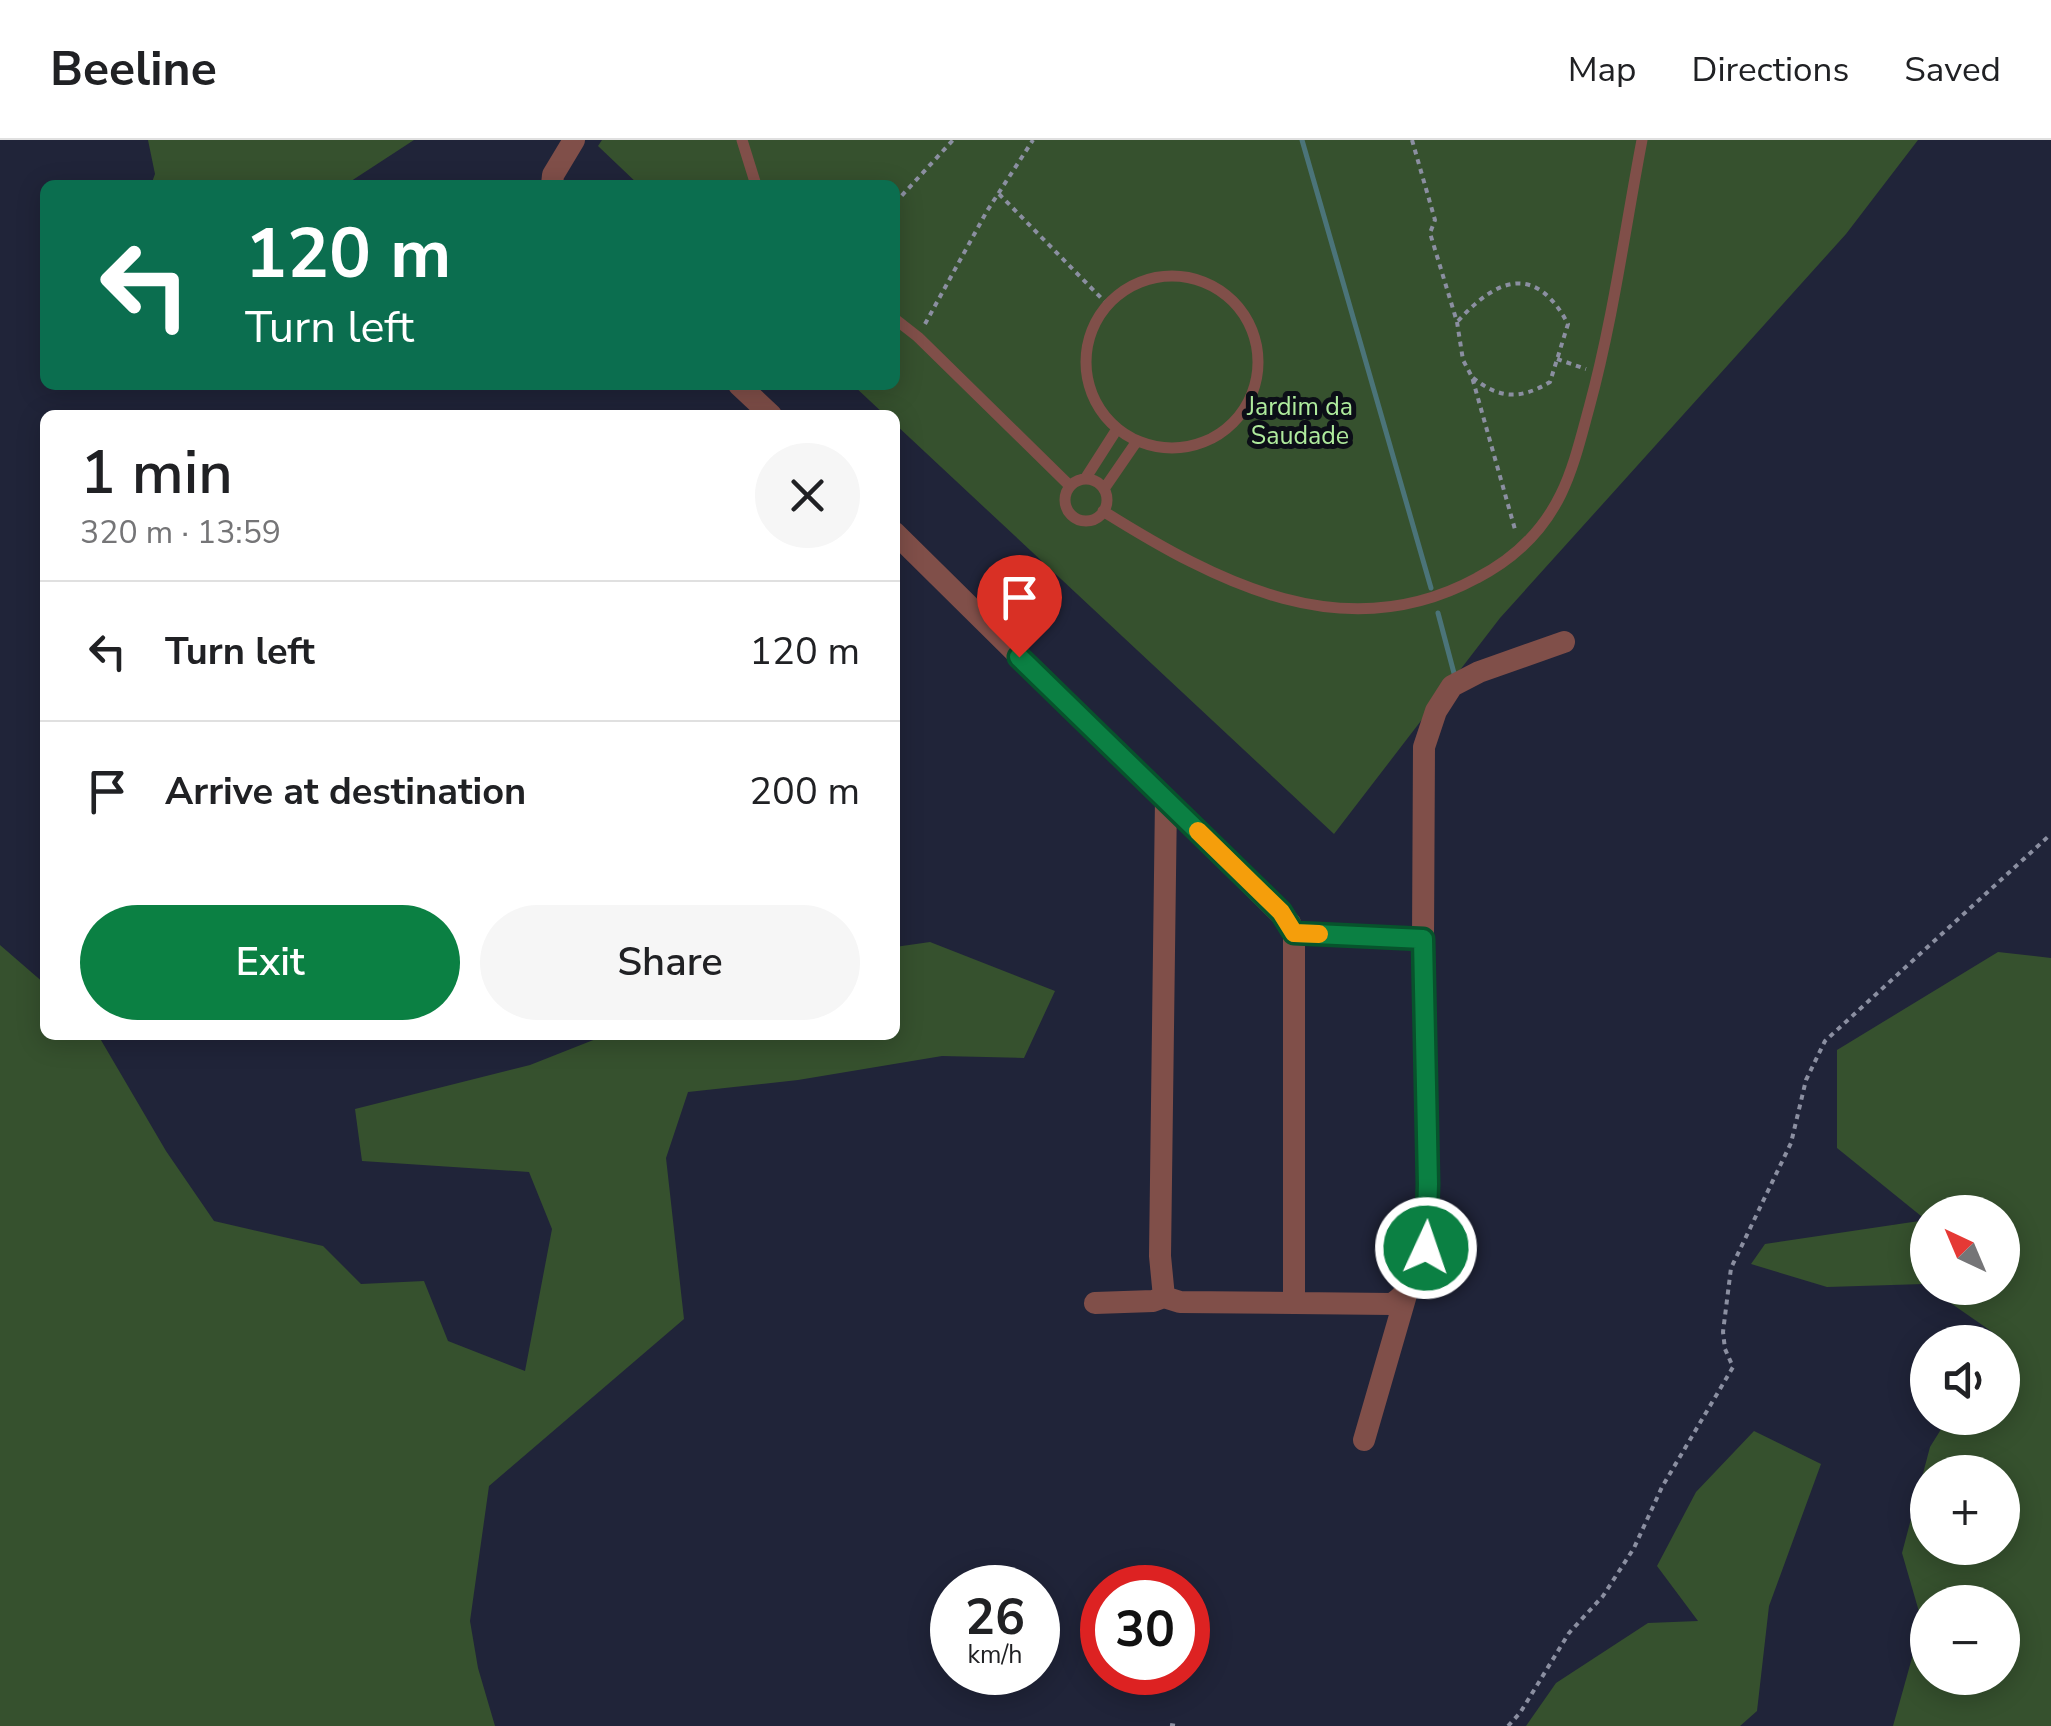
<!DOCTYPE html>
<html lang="en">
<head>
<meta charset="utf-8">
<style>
  :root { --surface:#fff; --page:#f6f6f6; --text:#202124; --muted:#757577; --line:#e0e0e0; --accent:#0b8043 }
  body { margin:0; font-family:"Nunito Sans",sans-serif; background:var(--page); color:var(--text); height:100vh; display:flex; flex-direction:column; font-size:38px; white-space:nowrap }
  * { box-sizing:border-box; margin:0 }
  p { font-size:32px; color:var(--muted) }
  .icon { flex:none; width:55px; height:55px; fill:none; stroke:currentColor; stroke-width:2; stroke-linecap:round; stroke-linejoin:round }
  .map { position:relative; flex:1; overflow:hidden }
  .sheet { position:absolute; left:40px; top:270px; width:860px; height:630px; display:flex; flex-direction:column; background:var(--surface); border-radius:15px; box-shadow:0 5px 25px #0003 }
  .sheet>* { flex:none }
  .hud { position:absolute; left:40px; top:40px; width:860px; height:210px; border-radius:15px; box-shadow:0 5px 25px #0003; background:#0b6e4f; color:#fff; overflow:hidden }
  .needle { width:65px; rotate:316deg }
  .controls { position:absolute; left:1910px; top:1055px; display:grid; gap:20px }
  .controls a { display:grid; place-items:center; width:110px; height:110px; border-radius:50%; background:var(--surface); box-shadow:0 5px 25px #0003; font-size:50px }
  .speed { position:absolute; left:930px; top:1425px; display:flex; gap:20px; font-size:50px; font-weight:700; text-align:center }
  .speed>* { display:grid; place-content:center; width:130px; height:130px; border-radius:50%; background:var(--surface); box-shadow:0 5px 25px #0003; line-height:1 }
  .speed small { font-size:25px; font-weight:400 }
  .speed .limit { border:15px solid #d22; background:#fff; color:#111 }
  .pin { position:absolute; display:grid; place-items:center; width:85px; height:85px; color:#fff; margin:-102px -42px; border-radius:50% 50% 50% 0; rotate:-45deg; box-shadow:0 0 10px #0007 }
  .pin .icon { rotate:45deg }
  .me { position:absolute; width:110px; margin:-55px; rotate:3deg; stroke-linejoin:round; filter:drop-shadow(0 0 8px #0008) }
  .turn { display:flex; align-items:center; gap:35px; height:210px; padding:0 40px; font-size:45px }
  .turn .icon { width:130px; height:130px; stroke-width:2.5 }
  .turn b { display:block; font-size:70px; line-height:85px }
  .round { display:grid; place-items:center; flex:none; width:105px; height:105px; border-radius:52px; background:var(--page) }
  .summary { display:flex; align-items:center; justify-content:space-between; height:170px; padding:0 40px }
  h1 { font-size:60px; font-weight:600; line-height:75px }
  .button { display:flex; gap:20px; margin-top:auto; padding:20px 40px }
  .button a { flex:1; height:115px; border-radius:60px; background:var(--accent); color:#fff; font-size:40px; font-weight:600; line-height:115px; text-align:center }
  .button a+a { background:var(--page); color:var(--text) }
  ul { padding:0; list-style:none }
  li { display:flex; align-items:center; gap:30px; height:140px; padding:0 40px; border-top:2px solid var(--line) }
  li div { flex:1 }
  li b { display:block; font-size:38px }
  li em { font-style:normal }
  header { display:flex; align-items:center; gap:60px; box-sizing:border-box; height:140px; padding:0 50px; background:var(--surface); border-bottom:2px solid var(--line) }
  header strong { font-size:48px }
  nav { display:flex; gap:55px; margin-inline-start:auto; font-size:35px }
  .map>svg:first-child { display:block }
  .green { fill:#36512e; fill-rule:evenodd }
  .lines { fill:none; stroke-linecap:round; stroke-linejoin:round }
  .stream { stroke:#4b7479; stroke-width:5 }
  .path { stroke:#8b8fa1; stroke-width:4; stroke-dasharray:5 5; stroke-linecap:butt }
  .service { stroke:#804f49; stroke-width:11 }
  .minor { stroke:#804f49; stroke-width:22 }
  .route-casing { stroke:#07532c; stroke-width:25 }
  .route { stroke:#0b8043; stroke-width:18 }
  .slow { stroke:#f59e0b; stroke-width:18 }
  .labels { text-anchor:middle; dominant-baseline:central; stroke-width:10; stroke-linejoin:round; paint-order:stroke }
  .park-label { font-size:25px; fill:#afeb9d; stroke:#0c0e17 }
</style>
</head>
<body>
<header>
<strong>Beeline</strong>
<nav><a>Map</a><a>Directions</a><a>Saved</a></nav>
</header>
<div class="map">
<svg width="2051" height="1586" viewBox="0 0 2051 1586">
  <rect width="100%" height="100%" fill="#202439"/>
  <path class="green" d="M 148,0 L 414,0 L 345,45 L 151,45 L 155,34 Z
    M 602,0 L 1918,0 L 1846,94 L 1500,478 L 1334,694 L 895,284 L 895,275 L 885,275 L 853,245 L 895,245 L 895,45 L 639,45 L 598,6 Z
    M 930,802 L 1055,851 L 1024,918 L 942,916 L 798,940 L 688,952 L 666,1018 L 684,1179 L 489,1346 L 470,1481 L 478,1528 L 495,1586 L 0,1586 L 0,805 L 45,844 L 45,895 L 98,895 L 166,1011 L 214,1081 L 323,1106 L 361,1144 L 424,1141 L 448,1201 L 525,1231 L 552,1089 L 529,1032 L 362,1021 L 355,969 L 530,925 L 606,895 L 895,895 L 895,807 Z
    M 1998,812 L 2051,818 L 2051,1586 L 1893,1586 L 1922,1482 L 1902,1413 L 1930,1307 L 1948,1278 L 2002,1278 L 2002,1202 L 1995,1202 L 1998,1196 L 1929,1148 L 2002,1148 L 2002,1072 L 1928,1072 L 1927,1147 L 1924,1144 L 1827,1147 L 1751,1124 L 1765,1104 L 1926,1080 L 1837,1008 L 1837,910 ZM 2002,1332 L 2002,1408 L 1928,1408 L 1928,1332 ZM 1928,1462 L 2002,1462 L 2002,1538 L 1928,1538 Z
    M 1754,1291 L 1821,1324 L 1769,1466 L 1757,1571 L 1740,1586 L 1526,1586 L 1556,1543 L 1648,1483 L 1698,1481 L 1657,1426 L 1696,1352 Z"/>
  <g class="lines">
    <path class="stream" d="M 1302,0 L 1431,448
      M 1438,473 L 1455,537"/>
    <path class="path" d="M 1412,0 L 1435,80 L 1430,93 L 1457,182 L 1463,220 L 1472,237 L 1516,393
      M 999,54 L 1108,165
      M 895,63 L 953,0
      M 1458,181 C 1498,137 1536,124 1568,184 L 1550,242 C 1520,260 1499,259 1472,237
      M 925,184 L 987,71 L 1033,0
      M 1557,219 L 1586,229
      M 1170,1585 L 1176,1586
      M 1508,1586 L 1520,1573 L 1569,1493 L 1603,1456 L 1634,1408 L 1662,1347 L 1733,1227 L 1725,1209 L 1723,1192 L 1731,1128 L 1791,1003 L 1806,940 L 1825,901 L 2051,694"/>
    <path class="service" d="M 742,0 L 756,45
      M1086 222a86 86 0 1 1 172 0a86 86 0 1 1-172 0Z
      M 895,179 L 918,197 L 1070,346
      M1065 360a21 21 0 1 1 42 0a21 21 0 1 1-42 0Z
      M 1085,339 L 1117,289
      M 1104,349 L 1137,301
      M 1103,371 C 1218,443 1345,510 1477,438 C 1514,419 1543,391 1561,354 C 1574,327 1581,297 1589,268 C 1613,180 1625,89 1642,0"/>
    <path class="minor" d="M 552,45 L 553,35 L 574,0
      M 739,245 L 771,275
      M 895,393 L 1290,783 L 1294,793 L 1294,1161
      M 1166,659 L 1160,1116 L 1164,1157 L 1180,1162 L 1392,1164 C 1420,1145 1425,1114 1428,1082 L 1423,799 L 1424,607 L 1436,571 L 1452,546 L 1479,532 L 1564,502
      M 1294,793 L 1423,799
      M 1095,1163 L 1153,1161 L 1164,1157
      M 1364,1300 L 1406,1155"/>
  </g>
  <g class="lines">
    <g class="route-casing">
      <path id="route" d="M 1019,517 L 1281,772 L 1294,793 L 1423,799 L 1428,1044 L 1426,1108"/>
    </g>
    <use href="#route" class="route"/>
    <path class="slow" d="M 1198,691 L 1281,772 L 1294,793 L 1319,794"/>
  </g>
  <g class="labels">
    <g class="park-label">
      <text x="1300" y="267">Jardim da<tspan x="1300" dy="29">Saudade</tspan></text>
    </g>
  </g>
</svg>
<div class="controls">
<a><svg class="needle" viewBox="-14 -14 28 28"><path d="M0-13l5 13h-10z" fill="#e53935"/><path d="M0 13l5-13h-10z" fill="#757577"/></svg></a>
<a><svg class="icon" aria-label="sound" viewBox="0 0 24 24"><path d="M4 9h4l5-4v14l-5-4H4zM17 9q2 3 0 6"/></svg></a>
<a>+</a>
<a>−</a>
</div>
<div class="speed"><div>26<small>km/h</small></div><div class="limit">30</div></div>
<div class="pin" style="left:1019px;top:517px;background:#d93025"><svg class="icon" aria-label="arrive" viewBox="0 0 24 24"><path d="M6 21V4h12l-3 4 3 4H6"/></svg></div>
<svg class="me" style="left:1426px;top:1108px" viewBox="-20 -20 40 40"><circle r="17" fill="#0b8043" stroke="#fff" stroke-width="3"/><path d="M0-11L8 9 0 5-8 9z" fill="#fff"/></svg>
<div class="hud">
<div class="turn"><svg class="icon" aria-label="left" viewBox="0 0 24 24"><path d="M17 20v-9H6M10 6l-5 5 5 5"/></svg><div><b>120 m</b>Turn left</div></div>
</div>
<section class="sheet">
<div class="summary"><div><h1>1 min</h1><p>320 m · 13:59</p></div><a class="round"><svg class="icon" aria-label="close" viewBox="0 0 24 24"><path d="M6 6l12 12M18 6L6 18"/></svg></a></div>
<ul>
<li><svg class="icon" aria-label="left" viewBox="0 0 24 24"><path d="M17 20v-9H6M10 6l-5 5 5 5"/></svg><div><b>Turn left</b></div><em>120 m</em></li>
<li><svg class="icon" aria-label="arrive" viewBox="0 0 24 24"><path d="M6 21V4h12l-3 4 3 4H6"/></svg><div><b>Arrive at destination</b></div><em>200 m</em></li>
</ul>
<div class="button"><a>Exit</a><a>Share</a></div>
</section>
</div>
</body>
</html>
